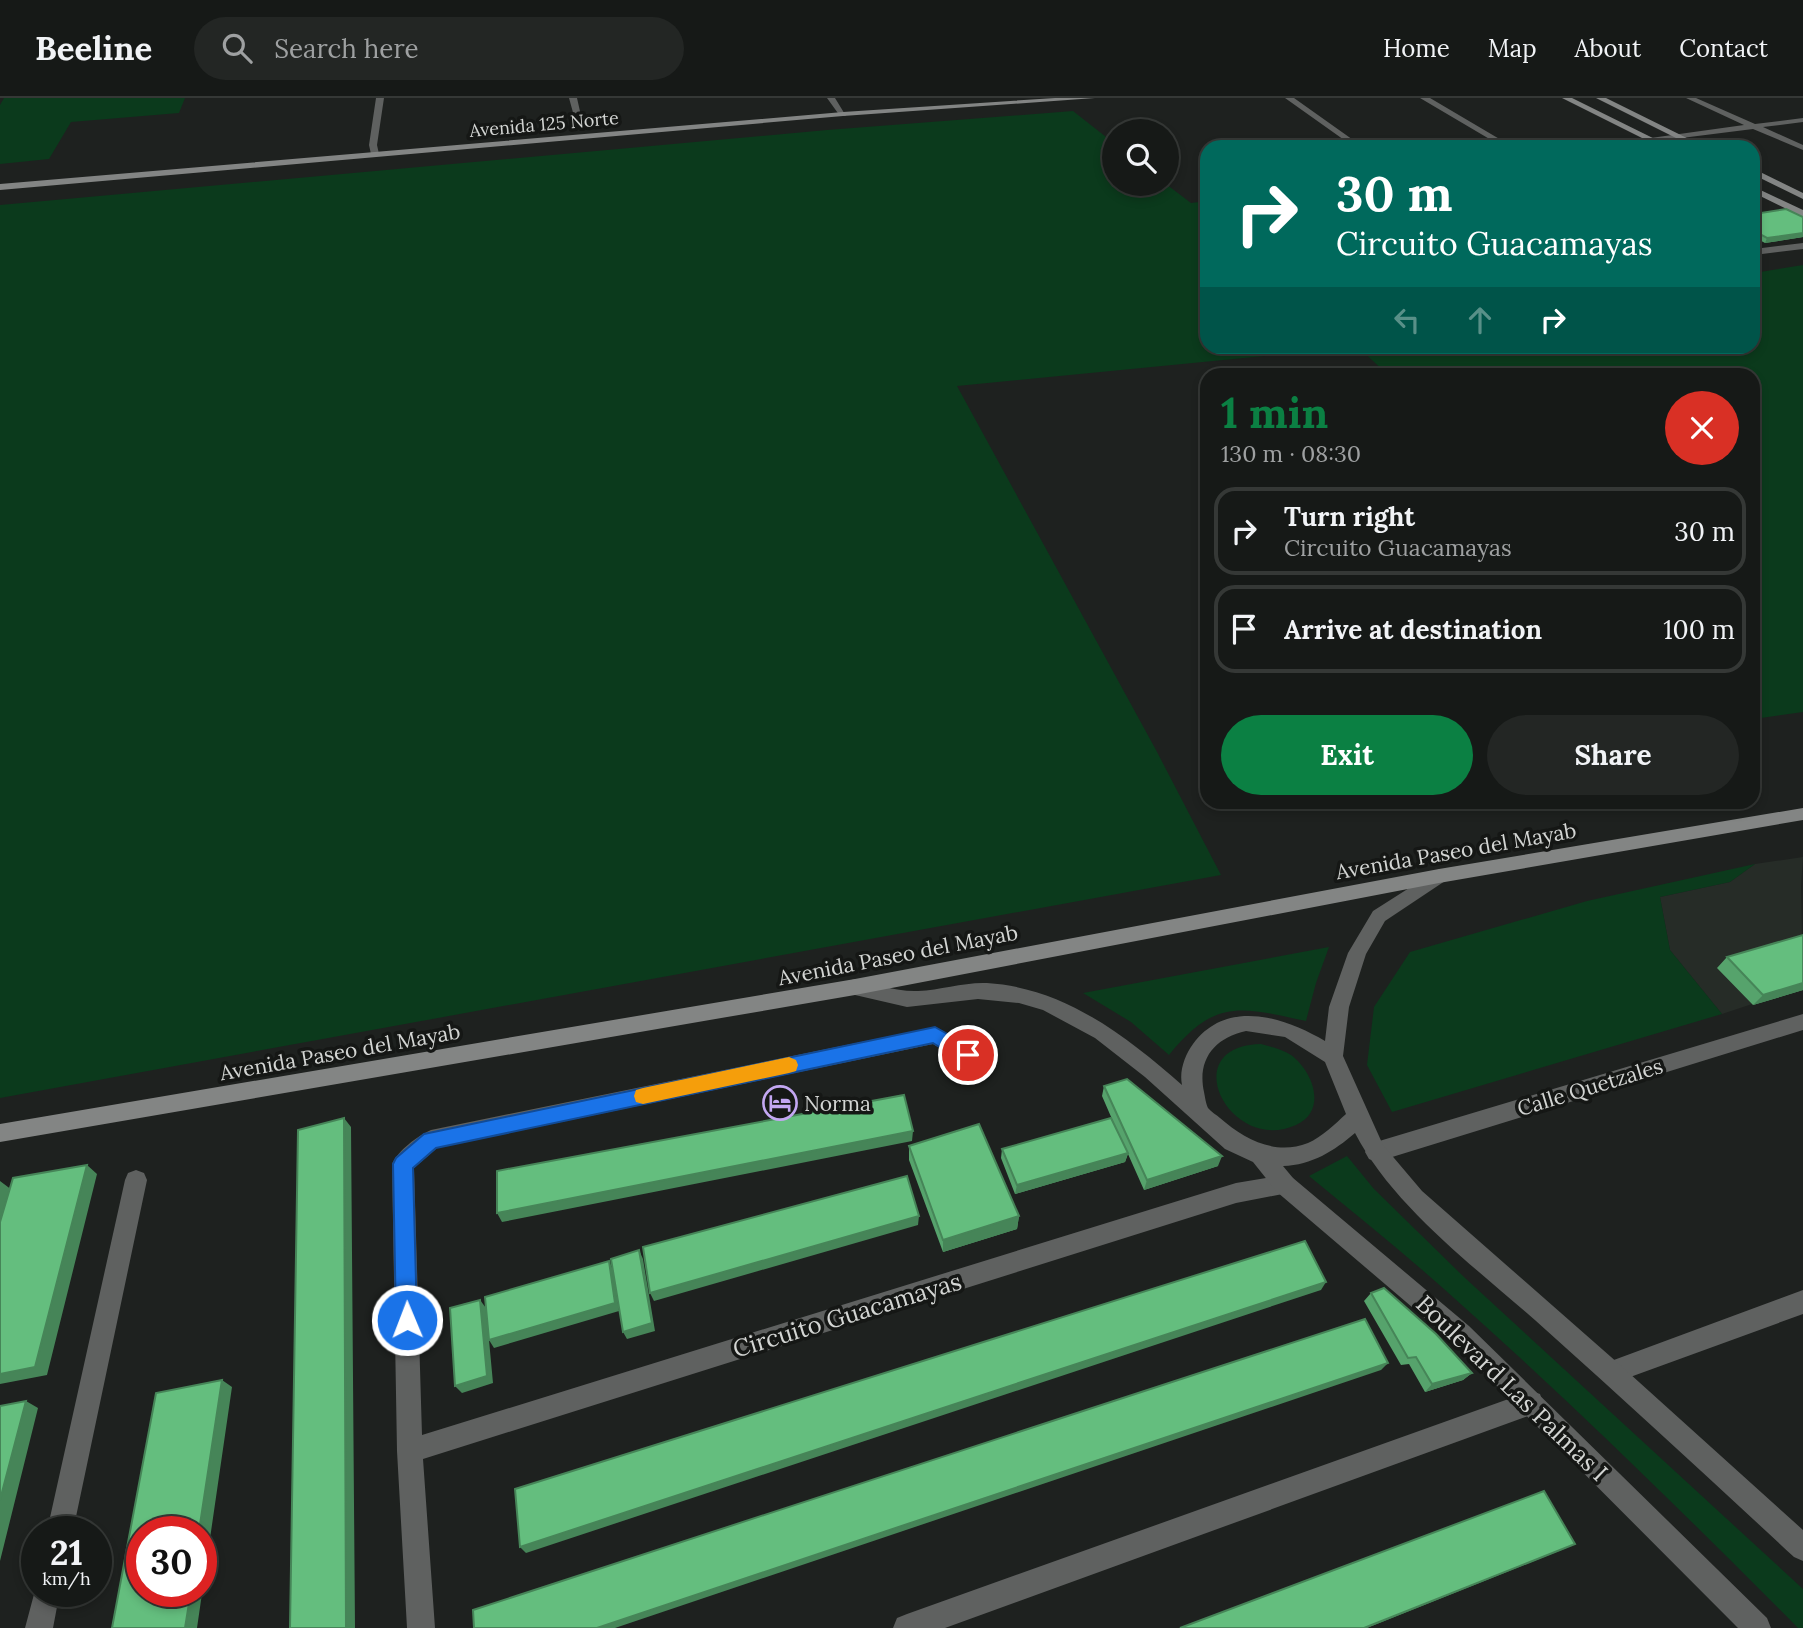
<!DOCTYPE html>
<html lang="en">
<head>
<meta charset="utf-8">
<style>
  :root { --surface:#161917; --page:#232624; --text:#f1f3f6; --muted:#9ea0a1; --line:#353836; --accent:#0b8043 }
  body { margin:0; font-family:Lora,serif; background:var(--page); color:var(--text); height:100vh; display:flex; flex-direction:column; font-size:26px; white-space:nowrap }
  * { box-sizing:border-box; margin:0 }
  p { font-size:23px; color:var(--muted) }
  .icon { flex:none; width:38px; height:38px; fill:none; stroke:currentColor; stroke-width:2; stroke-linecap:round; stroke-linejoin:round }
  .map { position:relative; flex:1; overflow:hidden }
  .details { position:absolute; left:1200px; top:270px; width:560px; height:441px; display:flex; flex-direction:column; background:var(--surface); border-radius:21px; box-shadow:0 4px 10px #0003,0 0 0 2px var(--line) }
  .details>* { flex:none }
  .banner { position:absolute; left:1200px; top:42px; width:560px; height:214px; border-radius:21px; box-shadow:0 4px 10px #0003,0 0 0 2px var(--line); background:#00695c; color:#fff; overflow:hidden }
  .tools { position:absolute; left:1102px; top:21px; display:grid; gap:14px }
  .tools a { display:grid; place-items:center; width:77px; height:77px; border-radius:50%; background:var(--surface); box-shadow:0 4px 10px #0003,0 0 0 2px var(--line); font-size:35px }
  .speed { position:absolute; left:21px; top:1418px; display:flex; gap:14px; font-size:35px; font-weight:700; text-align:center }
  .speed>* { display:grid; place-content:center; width:91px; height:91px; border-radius:50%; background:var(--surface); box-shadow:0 4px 10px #0003,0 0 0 2px var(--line); line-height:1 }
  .speed small { font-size:18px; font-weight:400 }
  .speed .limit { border:10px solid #d22; background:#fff; color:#111 }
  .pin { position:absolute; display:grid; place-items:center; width:60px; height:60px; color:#fff; margin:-30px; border:4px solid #fff; border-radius:50%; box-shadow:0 2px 7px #0007 }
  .me { position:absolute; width:77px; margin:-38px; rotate:359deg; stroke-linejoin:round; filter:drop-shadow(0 0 5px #0008) }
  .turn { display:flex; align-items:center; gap:24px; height:147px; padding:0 21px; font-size:32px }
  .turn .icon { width:91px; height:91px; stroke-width:2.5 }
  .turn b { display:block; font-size:49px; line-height:60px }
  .lanes { display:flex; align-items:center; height:66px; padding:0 21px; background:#0003; justify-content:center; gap:35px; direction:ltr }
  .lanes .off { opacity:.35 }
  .round { display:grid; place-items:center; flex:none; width:74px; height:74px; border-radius:37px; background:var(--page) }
  .summary { display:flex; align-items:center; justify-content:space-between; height:119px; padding:0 21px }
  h1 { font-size:42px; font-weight:700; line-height:52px; color:var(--accent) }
  .primary-button { display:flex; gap:14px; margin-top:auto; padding:14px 21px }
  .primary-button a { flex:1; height:80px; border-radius:42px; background:var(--accent); color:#fff; font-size:28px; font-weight:700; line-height:80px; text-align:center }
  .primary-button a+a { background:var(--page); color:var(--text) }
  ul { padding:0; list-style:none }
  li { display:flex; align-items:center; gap:21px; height:88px; margin:0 14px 10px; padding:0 7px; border:4px solid var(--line); border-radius:21px }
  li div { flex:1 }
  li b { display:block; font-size:26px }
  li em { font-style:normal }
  header { display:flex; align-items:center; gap:42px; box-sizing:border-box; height:98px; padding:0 35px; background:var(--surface); border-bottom:2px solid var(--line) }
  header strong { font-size:33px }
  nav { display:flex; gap:38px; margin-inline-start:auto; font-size:24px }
  .search { width:490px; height:63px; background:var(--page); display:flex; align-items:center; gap:18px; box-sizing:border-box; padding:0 24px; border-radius:38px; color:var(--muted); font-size:26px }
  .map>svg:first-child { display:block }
  .built { fill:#262c27 }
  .green { fill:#0b3a1c }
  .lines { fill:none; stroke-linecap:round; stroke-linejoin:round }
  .minor { fill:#5f6160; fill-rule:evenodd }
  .tertiary { fill:#5f6160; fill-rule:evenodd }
  .secondary { fill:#838584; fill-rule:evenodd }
  .wall { fill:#56a36c }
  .shaded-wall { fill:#468558 }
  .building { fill:#64be7e; stroke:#468558; stroke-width:2 }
  .route { fill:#1a73e8; stroke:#114b97; stroke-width:2 }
  .slow { fill:#f59e0b }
  .labels { text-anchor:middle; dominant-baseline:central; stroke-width:7; stroke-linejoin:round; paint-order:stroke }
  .far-street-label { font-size:18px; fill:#d3d5d3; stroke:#151715 }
  .street-label { font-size:21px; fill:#d3d5d3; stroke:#151715 }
  .poi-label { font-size:21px; fill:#d3d5d3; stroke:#151715; text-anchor:start }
  .near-street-label { font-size:24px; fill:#d3d5d3; stroke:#151715 }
</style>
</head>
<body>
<header>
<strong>Beeline</strong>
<div class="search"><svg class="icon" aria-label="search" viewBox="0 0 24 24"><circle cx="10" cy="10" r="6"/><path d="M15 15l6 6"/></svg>Search here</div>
<nav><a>Home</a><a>Map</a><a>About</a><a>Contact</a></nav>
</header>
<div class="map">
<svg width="1803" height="1530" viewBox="0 0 1803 1530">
  <rect width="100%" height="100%" fill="#1e211f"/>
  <path class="built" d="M 1803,759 L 1801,788 L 1803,889 L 1722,916 L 1670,852 L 1660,799 L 1730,784 L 1755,766 Z"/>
  <path class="green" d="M 4,0 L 185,0 L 179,15 L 71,24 L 49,61 L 0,66 L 0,7 Z
    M 1073,13 L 1115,46 L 1115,86 L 1166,86 L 1191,105 L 1207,103 L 1208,248 L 1754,248 L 1754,175 L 1803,167 L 1803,614 L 1754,621 L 1754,276 L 1387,276 L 1358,249 L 957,288 L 1156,652 L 1221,777 L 0,1000 L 0,107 L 827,32 Z
    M 1755,766 L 1730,784 L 1660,799 L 1670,852 L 1722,916 L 1392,1014 L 1367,967 L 1374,909 L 1410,854 L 1587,803 Z
    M 1329,849 L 1316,885 L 1306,923 C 1241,909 1215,900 1169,957 L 1131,924 L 1083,895 Z
    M 1261,946 C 1271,949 1282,951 1291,957 C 1313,973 1328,1013 1296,1027 C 1230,1057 1174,948 1261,946 Z
    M 1347,1058 L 1374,1091 L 1464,1179 L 1803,1491 L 1803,1530 L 1798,1530 C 1683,1414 1566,1299 1444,1191 C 1400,1152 1354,1115 1309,1078 Z"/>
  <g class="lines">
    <path class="minor" d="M 376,0 L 384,0 L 377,47 L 379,56 L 375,59 L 371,56 L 369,47 Z
      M 569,0 L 577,0 L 584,31 L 577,29 Z
      M 827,0 L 835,0 L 846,18 L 840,18 Z
      M 1285,0 L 1294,0 L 1363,49 L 1354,49 Z
      M 1420,0 L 1430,0 L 1513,49 L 1503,49 Z
      M 1686,0 L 1696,0 L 1755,26 L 1803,20 L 1803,24 L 1763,29 L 1803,47 L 1803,52 L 1753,31 L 1610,49 L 1586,49 L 1744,27 Z
      M 1803,145 L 1803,151 L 1754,157 L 1754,151 Z
      M 1803,916 L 1803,932 L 1376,1064 L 1369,1061 L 1365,1054 L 1369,1047 L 1376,1044 Z
      M 935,929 L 991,961 L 994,967 L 991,973 L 984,976 L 977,973 L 933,946 L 437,1050 L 414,1070 L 422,1337 L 1236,1085 L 1285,1077 L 1293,1080 L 1296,1087 L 1293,1094 L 1236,1105 L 423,1361 L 435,1530 L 407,1530 L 397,1353 L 392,1066 C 398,1053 417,1038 431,1032 Z
      M 136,1072 L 144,1075 L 147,1082 L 73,1433 L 47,1433 L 125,1082 L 128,1075 Z
      M 1803,1192 L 1803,1216 L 1611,1286 L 1603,1282 L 1599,1274 L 1603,1266 Z
      M 1531,1293 L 1540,1296 L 1543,1305 L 1540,1314 L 1531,1317 L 945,1530 L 893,1530 L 897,1520 L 907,1516 Z
      M 37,1485 L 37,1493 L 60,1493 L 53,1530 L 25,1530 Z"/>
    <path class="tertiary" d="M 1439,771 L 1445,773 L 1448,778 L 1445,783 L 1385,823 L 1366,856 L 1349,909 L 1343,958 L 1383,1047 L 1422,1093 L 1619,1266 L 1803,1432 L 1803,1463 L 1794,1459 C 1712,1383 1630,1307 1546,1232 C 1482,1174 1395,1112 1355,1035 C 1334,1053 1312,1067 1283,1068 L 1293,1080 L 1469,1228 L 1767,1520 L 1771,1530 L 1738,1530 L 1453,1244 L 1277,1094 L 1253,1064 L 1225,1051 L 1145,979 L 1095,940 L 1043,912 L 1019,905 L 978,901 L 907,909 L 855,897 L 848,895 L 845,889 L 848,883 L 855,881 C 876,886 896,894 918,893 C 941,892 964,884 987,885 C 1065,890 1126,938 1182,987 C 1179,973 1185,957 1193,946 C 1227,900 1284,919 1325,943 L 1329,909 L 1348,855 L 1373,813 ZM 1246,933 L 1285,939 L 1325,964 L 1346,1016 C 1335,1026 1322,1039 1308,1045 C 1275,1058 1244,1041 1220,1020 C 1217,1017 1211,1014 1208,1010 C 1206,1006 1205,999 1204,994 C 1197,962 1214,940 1246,933 Z"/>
    <path class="secondary" d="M 1055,0 L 1095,0 L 843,18 L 0,92 L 0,86 L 843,14 Z
      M 1562,0 L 1572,0 L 1671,49 L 1660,49 Z
      M 1596,0 L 1606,0 L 1705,49 L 1694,49 Z
      M 1754,71 L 1803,95 L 1803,101 L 1754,77 Z
      M 1754,89 L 1803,112 L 1803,119 L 1754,95 Z
      M 1803,710 L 1803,722 L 1439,785 L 855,897 L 0,1044 L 0,1026 L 855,881 L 1439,771 Z"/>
  </g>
  <path class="wall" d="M 1754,116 L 1803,119 L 1803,139 L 1765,145 L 1754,139 Z
    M 1727,859 L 1803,892 L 1753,907 L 1717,870 Z
    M 1104,988 L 1218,1068 L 1144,1092 L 1128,1056 L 1125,1064 L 1015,1096 L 1001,1060 L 1002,1051 L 1115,1028 L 1102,998 Z
    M 909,1048 L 1019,1118 L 1017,1131 L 943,1154 L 909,1062 Z
    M 1371,1195 L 1472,1275 L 1463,1282 L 1425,1294 L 1409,1266 L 1401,1267 L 1364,1203 Z"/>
  <path class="shaded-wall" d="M 1803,135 L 1803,139 L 1765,145 L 1767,140 Z
    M 1803,885 L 1803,892 L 1753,907 L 1763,897 Z
    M 344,1020 L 351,1029 L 355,1530 L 346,1530 Z
    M 913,1033 L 912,1043 L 502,1124 L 497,1115 Z
    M 1128,1055 L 1125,1064 L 1015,1096 L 1017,1087 Z
    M 1222,1058 L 1218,1068 L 1144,1092 L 1147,1082 Z
    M 87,1067 L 97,1076 L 47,1277 L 0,1286 L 0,1276 Z
    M 0,1083 L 12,1092 L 0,1132 Z
    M 919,1118 L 918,1127 L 654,1203 L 650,1195 Z
    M 1019,1118 L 1017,1131 L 943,1154 L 943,1142 Z
    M 639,1152 L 643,1161 L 655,1233 L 627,1241 L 623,1234 Z
    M 609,1163 L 613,1172 L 619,1213 L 494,1250 L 489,1242 L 493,1285 L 462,1295 L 455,1288 L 480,1202 L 486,1210 Z
    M 1326,1184 L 1321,1192 L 526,1455 L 520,1449 Z
    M 1388,1265 L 1381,1272 L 615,1530 L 597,1530 Z
    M 1472,1275 L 1463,1282 L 1425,1294 L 1432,1286 Z
    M 222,1282 L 232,1289 L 197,1530 L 185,1530 L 191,1493 L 201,1493 L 201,1433 L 199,1433 Z
    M 26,1303 L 38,1310 L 0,1463 L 0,1402 Z
    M 1575,1446 L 1564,1451 L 1367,1530 L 1364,1530 Z"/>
  <path class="building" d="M 1786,111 L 1803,119 L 1803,135 L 1767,140 L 1754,133 L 1754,116 Z
    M 1803,837 L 1803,885 L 1763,897 L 1727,859 Z
    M 1127,981 L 1222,1058 L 1147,1082 L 1104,988 Z
    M 904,997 L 913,1033 L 497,1115 L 497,1073 Z
    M 344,1020 L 346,1530 L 290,1530 L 298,1032 Z
    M 1111,1020 L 1128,1055 L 1017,1087 L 1002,1051 Z
    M 979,1026 L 1019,1118 L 943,1142 L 909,1048 Z
    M 87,1067 L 35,1269 L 0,1276 L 0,1124 L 13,1080 Z
    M 907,1078 L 919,1118 L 650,1195 L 643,1149 Z
    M 1305,1143 L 1326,1184 L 520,1449 L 515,1391 Z
    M 639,1152 L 652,1225 L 623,1234 L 611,1161 Z
    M 609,1163 L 615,1205 L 489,1242 L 485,1199 Z
    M 1384,1190 L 1436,1236 L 1472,1275 L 1432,1286 L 1416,1259 L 1408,1260 L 1371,1195 Z
    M 480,1202 L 487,1278 L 455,1288 L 450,1210 Z
    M 1365,1221 L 1388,1265 L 597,1530 L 474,1530 L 473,1512 Z
    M 222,1282 L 199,1433 L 142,1433 L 142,1493 L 191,1493 L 185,1530 L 112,1530 L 156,1295 Z
    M 26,1303 L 0,1402 L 0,1308 Z
    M 1544,1393 L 1575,1446 L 1364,1530 L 1180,1530 Z"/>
  <path class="route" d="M 935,929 L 974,951 L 977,957 L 974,962 C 961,967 945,952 933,945 L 436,1050 L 413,1070 L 417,1222 L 414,1230 L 407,1233 L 399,1230 L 396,1222 L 393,1066 L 396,1060 L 424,1036 Z"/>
  <path class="slow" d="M 789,959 L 796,962 L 798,967 L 796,973 L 789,975 L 643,1006 L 636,1004 L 634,998 L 636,992 L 643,990 Z"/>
  <defs>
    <g id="hotel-ring" transform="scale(1.75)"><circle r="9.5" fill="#151715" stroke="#c3a7f2" stroke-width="1.5"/><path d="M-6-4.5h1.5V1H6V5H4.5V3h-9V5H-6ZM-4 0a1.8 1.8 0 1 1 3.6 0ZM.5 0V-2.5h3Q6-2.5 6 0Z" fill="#c3a7f2"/></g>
  </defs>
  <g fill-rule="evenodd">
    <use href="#hotel-ring" x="780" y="1005"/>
  </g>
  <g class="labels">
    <g class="far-street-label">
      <text transform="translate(544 26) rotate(-5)">Avenida 125 Norte</text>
    </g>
    <g class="street-label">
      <text transform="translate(1456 753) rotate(-10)">Avenida Paseo del Mayab</text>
      <text transform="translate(898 857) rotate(-11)">Avenida Paseo del Mayab</text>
      <text transform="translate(340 954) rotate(-10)">Avenida Paseo del Mayab</text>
      <text transform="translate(1590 989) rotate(-17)">Calle Quetzales</text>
    </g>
    <g class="poi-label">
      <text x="804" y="1005">Norma</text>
    </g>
    <g class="near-street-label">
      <text transform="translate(847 1217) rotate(-17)">Circuito Guacamayas</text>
      <text transform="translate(1512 1290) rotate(44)">Boulevard Las Palmas I</text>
    </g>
  </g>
</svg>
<div class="tools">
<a><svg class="icon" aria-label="search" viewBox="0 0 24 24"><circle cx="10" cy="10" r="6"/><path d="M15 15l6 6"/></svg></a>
</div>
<div class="speed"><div>21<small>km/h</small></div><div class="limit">30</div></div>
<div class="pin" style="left:968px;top:957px;background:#d93025"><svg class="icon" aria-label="arrive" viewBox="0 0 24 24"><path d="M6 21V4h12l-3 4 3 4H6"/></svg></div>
<svg class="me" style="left:407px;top:1222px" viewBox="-20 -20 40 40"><circle r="17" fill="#1a73e8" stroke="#fff" stroke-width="3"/><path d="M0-11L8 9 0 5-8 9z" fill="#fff"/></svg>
<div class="banner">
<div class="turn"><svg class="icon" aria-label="right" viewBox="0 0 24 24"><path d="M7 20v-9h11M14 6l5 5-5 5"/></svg><div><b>30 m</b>Circuito Guacamayas</div></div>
<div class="lanes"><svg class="icon off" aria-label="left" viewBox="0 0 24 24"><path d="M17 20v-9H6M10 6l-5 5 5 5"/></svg><svg class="icon off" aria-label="ahead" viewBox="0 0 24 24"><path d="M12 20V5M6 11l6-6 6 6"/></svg><svg class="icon" aria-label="right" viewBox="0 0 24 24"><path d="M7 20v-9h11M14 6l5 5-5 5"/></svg></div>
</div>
<section class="details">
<div class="summary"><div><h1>1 min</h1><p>130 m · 08:30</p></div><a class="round" style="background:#d93025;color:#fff"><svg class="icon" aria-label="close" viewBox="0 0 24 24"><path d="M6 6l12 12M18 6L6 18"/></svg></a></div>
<ul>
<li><svg class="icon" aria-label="right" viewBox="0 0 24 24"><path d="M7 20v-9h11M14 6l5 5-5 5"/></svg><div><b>Turn right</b><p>Circuito Guacamayas</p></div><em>30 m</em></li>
<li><svg class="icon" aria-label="arrive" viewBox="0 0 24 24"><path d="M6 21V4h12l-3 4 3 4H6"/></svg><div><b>Arrive at destination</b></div><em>100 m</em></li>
</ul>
<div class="primary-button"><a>Exit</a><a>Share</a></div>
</section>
</div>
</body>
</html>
